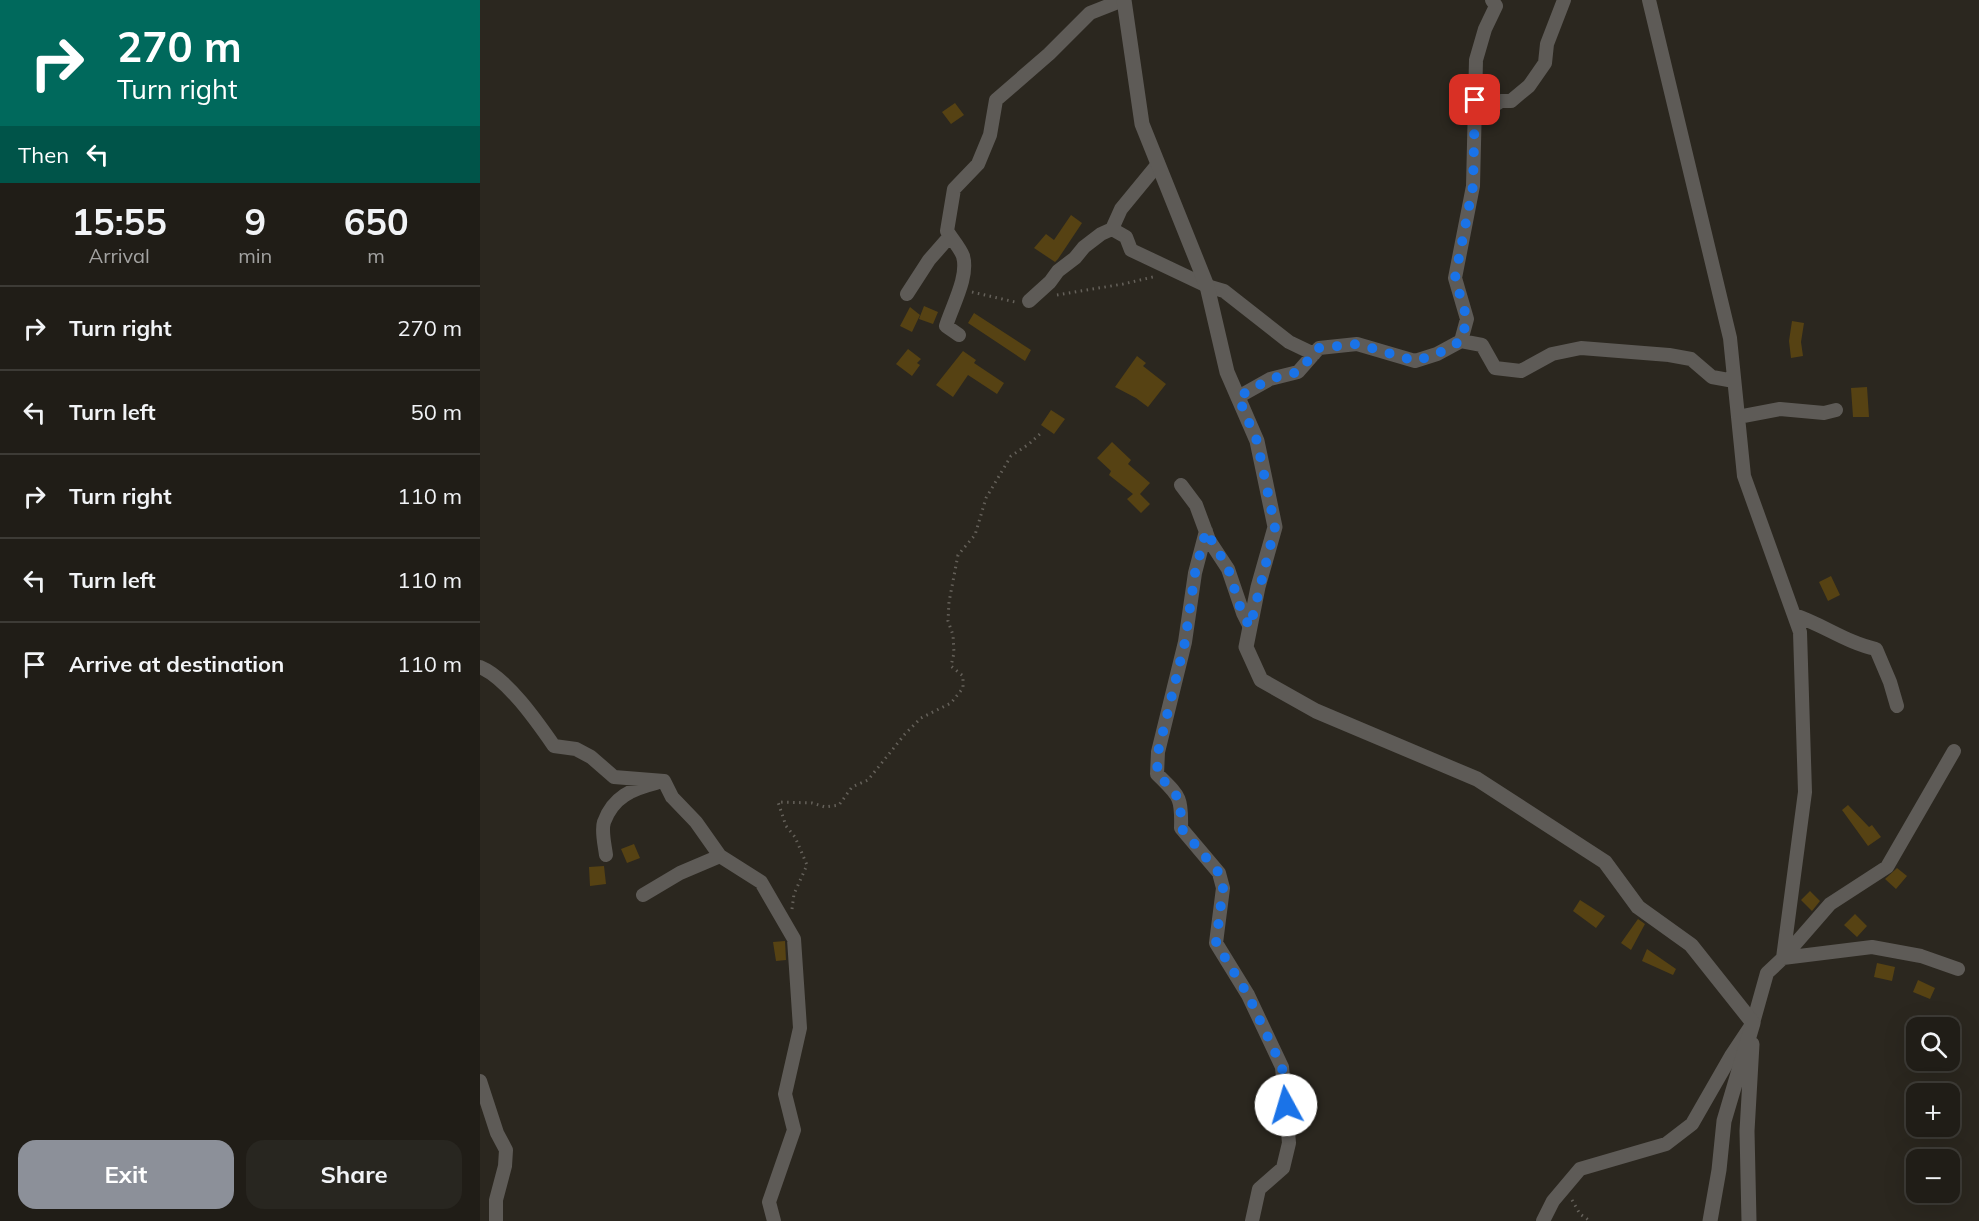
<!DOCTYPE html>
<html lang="en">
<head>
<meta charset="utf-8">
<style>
  :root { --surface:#201d17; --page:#282620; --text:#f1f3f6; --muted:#a2a2a1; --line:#3d3b36; --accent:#8c9099 }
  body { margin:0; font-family:Mulish,sans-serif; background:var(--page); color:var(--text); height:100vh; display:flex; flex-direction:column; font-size:22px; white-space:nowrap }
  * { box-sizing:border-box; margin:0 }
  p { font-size:20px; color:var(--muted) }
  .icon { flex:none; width:33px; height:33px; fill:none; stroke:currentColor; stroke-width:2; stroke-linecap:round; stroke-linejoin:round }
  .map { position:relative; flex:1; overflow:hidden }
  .panel { display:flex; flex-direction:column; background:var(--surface); width:480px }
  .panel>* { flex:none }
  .hud { background:#00695c; color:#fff; overflow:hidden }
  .buttons { position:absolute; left:1426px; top:1017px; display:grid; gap:12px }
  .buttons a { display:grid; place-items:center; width:54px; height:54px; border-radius:12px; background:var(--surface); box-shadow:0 6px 24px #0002,0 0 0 2px var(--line); font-size:30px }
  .pin { position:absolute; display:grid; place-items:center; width:51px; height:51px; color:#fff; margin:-26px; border-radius:12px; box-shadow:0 3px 9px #0006 }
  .me { position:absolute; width:66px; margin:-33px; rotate:354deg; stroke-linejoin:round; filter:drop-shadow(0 0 4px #0008) }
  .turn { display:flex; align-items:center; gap:21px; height:126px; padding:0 18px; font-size:27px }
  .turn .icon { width:78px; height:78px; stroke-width:2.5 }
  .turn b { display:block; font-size:42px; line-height:51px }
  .then { display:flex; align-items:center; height:57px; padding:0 18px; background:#0003; gap:12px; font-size:22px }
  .eta { display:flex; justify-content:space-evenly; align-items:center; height:102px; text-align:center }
  .eta b { font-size:36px; font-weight:700; line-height:42px }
  .cta { display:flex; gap:12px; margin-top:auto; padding:12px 18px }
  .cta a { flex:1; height:69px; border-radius:18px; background:var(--accent); color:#fff; font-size:24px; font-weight:700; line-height:69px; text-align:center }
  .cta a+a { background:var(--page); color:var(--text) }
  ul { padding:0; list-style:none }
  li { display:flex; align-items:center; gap:18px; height:84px; padding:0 18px; border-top:2px solid var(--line) }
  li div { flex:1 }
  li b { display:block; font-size:22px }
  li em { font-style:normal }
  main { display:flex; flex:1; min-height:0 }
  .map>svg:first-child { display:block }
  .building { fill:#564213 }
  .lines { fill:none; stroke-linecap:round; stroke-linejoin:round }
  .path { stroke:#65615a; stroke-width:3; stroke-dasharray:1.5 4.5; stroke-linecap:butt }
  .minor { stroke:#5e5b57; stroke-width:14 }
  .tertiary { stroke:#5e5b57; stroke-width:15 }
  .route { stroke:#1a73e8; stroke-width:10; stroke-dasharray:0 18 }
</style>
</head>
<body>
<main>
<section class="panel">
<div class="hud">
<div class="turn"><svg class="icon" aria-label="right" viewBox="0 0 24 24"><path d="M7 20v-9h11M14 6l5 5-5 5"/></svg><div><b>270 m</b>Turn right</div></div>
<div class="then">Then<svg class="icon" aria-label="left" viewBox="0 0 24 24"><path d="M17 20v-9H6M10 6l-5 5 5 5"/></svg></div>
</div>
<div class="eta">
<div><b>15:55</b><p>Arrival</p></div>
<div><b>9</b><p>min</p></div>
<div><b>650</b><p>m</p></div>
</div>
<ul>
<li><svg class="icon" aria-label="right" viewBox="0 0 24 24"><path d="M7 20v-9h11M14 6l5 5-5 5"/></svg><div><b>Turn right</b></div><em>270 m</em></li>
<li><svg class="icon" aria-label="left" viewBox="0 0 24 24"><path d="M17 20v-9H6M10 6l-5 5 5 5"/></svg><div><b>Turn left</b></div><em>50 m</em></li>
<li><svg class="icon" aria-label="right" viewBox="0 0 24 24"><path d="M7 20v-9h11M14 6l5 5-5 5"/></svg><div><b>Turn right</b></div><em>110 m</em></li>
<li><svg class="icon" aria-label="left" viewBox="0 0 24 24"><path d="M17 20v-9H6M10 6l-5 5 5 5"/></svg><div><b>Turn left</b></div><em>110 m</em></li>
<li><svg class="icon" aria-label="arrive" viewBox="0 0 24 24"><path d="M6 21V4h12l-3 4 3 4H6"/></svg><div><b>Arrive at destination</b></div><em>110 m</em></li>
</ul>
<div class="cta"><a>Exit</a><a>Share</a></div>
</section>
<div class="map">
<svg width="1499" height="1221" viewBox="0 0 1499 1221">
  <rect width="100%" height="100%" fill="#2b271f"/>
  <path class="building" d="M 475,103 L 484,115 L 471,124 L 462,112 Z
    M 591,215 L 602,223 L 578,259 L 575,262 L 554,248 L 566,234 L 574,240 Z
    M 444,306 L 458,312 L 453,324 L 439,319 Z
    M 430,307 L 440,315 L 432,332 L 420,326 Z
    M 494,313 L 551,350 L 545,361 L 488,323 Z
    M 1312,321 L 1324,323 L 1321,342 L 1323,356 L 1311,358 L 1309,341 Z
    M 428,349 L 441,359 L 437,363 L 440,365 L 432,376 L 416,364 Z
    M 483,351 L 496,360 L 494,363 L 524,383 L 517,394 L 488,375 L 473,397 L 456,385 Z
    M 657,356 L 666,363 L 663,366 L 686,384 L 668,407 L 656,398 L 635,387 Z
    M 1387,387 L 1389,417 L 1373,417 L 1371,388 Z
    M 571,410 L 585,419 L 574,434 L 561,425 Z
    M 632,442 L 651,460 L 648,464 L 670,483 L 660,494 L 670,504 L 661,513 L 647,499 L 653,494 L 629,475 L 631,471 L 617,458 Z
    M 1351,576 L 1360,595 L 1348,601 L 1339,582 Z
    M 1368,805 L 1389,827 L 1392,825 L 1401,837 L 1388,846 L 1362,810 Z
    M 154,844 L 160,858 L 147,863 L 141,849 Z
    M 124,866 L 126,884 L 110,886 L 109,867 Z
    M 1417,868 L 1427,876 L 1416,889 L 1405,879 Z
    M 1330,891 L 1340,901 L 1332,911 L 1321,900 Z
    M 1100,900 L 1125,916 L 1116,928 L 1093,911 Z
    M 1375,914 L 1387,926 L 1377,937 L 1364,925 Z
    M 1158,919 L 1165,924 L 1151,950 L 1141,943 Z
    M 305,941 L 306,960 L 296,961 L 293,942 Z
    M 1167,949 L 1196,969 L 1193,975 L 1162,961 Z
    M 1397,963 L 1415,967 L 1412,981 L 1394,977 Z
    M 1438,980 L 1455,988 L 1450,999 L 1433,992 Z"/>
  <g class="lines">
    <path class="path" d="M 492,292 L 535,302
      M 577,295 L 643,284 L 673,277
      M 312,909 L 314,894 L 327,865 L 315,837 L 306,826 L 298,802 L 332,803 L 345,807 L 359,805 L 372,787 L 388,780 L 425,734 L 441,718 L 471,703 L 483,688 L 483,676 L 471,666 L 474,653 L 473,635 L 468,621 L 469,602 L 478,555 L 495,535 L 506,498 L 531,456 L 549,444 L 562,432
      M 1092,1200 L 1100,1214 L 1110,1221"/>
    <path class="minor" d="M 995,118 L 1021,101 L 1031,101 L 1049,86 L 1065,63 L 1067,44 L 1084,0
      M 632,229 L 646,237 L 651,250 L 727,286 L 744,291 L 809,342 L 834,354
      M 427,294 L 449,260 L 470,236
      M 549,301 L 570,282 L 578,271 L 595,258 L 604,247 L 621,234 L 632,229 L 641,209 L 678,164
      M 479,335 L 466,326 C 472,306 489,277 483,256 C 480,248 472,239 467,231 L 474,189 L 498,164 L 510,135 L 516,100 L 569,54 L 610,13 L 643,0
      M 981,341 L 987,319 L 975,278 L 993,186 L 996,60 L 1005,29 L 1016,6 L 1012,0
      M 758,397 L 790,379 L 818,372 L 839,348 L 877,344 L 935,361 L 957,354 L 981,341 L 1002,345 L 1015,368 L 1041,371 L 1072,354 L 1101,348 L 1189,355 L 1211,359 L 1232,377 L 1254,381
      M 1258,417 L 1300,409 L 1344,413 L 1356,410
      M 701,485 L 716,505 L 729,540 L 748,569 L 763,613 L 770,627
      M 726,531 L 715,573 L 705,642 L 678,752 L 677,774 C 699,796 702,796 701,828 L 739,873 L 743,888 L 736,943 L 768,995 L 802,1067 L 809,1143 L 803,1168 L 779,1189 L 772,1221
      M 1314,615 C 1342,624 1367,643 1396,649 L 1410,682 L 1417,706
      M 0,667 C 27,678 58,723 74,746 L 96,749 L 111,757 L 134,777 L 184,781 L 192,797 L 216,822 L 240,856
      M 126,855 C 125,846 121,831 124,822 C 133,797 152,789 176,783
      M 163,895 L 200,873 L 240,856 L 281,882 L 314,939 L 320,1028 L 305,1094 L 314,1130 L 289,1202 L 294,1221
      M 1303,958 L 1350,904 L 1407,867 L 1474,751
      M 1303,958 L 1392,947 L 1441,956 L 1478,969
      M 0,1081 L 17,1133 L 26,1150 L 25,1166 L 16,1200 L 16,1221
      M 1063,1221 L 1073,1201 L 1100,1169 L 1186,1144 L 1212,1124 L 1251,1056 L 1273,1023 L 1287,973 L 1303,958 L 1325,792 L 1320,632 L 1264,476 L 1250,338 L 1169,0"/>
    <path class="tertiary" d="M 644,0 L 662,124 L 727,286 L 747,372 L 777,441 L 795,527 L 778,587 L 766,647 L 781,680 L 836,711 L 997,779 L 1125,862 L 1158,907 L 1211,945 L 1273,1023 L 1244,1121 L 1239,1170 L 1230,1221
      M 1269,1221 L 1267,1131 L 1272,1044"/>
  </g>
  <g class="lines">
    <path class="route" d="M 806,1105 L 802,1067 L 768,995 L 736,943 L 743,888 L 739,873 L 701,828 C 701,797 699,796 677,774 L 678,752 L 705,642 L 715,573 L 726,531 L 748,568 L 762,613 L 770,627 L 795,527 L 777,441 L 758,397 L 790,379 L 818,372 L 839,348 L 878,344 L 935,361 L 957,354 L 981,341 L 987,319 L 975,278 L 993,186 L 995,100"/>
  </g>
</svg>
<div class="buttons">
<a><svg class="icon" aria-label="search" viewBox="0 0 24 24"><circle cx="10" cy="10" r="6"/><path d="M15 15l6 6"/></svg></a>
<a>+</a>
<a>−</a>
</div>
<div class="pin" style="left:995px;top:100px;background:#d93025"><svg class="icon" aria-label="arrive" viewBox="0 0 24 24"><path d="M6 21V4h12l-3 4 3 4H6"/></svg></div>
<svg class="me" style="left:806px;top:1105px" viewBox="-20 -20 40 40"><circle r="19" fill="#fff"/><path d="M0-13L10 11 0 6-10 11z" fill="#1a73e8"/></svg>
</div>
</main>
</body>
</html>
